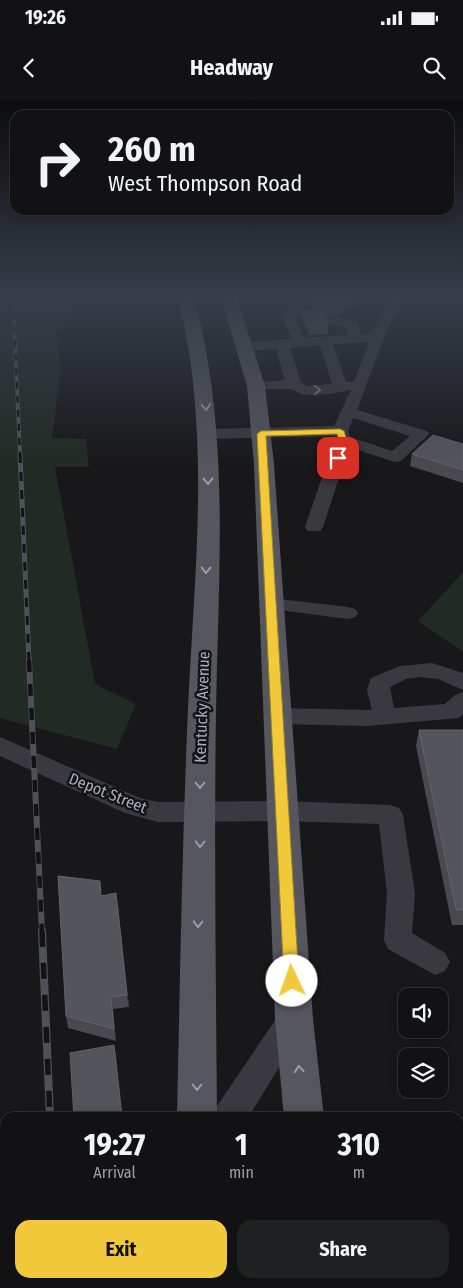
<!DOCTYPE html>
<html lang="en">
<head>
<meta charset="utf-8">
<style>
  :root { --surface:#121214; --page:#1f2022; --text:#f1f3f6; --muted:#9c9ea0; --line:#313234; --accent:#f1c93a }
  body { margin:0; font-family:"Fira Sans Condensed",sans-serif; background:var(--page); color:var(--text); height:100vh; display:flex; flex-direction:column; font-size:19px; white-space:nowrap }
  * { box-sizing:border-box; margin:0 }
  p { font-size:16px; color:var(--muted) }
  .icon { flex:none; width:28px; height:28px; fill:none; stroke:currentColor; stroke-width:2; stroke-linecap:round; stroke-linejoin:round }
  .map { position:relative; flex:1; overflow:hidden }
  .drawer { position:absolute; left:0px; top:1012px; width:464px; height:176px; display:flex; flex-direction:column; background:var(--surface); border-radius:15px 15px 0 0; box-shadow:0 2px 12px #0003,0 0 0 1px var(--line) }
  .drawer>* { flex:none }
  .top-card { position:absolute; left:10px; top:10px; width:444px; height:105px; border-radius:15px; box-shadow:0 2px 12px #0003,0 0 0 1px var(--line); background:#121214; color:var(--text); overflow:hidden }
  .controls { position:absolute; left:398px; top:888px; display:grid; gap:10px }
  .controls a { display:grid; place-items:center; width:50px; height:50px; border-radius:10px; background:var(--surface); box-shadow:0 2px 12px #0003,0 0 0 1px var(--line); font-size:25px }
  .pin { position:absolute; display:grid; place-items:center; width:42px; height:42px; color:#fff; margin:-21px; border-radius:10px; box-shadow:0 2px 8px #0006 }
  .me { position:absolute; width:55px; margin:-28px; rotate:357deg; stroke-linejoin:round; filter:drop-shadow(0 0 4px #0008) }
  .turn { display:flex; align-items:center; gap:18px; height:105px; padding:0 15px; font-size:22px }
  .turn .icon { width:65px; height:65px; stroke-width:2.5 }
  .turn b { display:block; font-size:35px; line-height:42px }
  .eta { display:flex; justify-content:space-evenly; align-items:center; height:85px; text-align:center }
  .eta b { font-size:30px; font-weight:700; line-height:35px }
  .button { display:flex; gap:10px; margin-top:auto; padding:10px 15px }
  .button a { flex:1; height:58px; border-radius:15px; background:var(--accent); color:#111; font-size:20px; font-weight:700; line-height:58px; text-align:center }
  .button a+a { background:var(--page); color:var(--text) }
  .status { display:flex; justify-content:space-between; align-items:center; height:35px; padding:0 25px; background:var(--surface); direction:ltr }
  .status svg { height:14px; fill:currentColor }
  header { display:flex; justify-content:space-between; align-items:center; height:65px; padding:0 15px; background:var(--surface); font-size:22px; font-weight:700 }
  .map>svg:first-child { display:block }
  .green { fill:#222a24 }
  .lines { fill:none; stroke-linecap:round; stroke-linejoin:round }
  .minor { fill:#39393f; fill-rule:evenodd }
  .major { fill:#55565e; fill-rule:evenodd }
  .rail-far3-casing { stroke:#505158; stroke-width:4 }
  .rail-far2-casing { stroke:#505158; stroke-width:5 }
  .rail-far1-casing { stroke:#505158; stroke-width:6 }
  .rail-casing { stroke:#505158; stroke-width:8 }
  .rail-far3 { stroke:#131315; stroke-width:2.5; stroke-dasharray:7; stroke-linecap:butt }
  .rail-far2 { stroke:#131315; stroke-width:3; stroke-dasharray:9; stroke-linecap:butt }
  .rail-far1 { stroke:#131315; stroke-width:4.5; stroke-dasharray:12; stroke-linecap:butt }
  .rail { stroke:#131315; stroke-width:5.5; stroke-dasharray:16; stroke-linecap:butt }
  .wall { fill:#49494f }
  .shaded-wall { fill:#313135 }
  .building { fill:#54545b; stroke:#61626a }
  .oneway { stroke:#777983 }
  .oneway2 { stroke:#999ca8 }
  .route { fill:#f1c93a; stroke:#9d8326 }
  .labels { text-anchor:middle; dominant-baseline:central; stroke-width:5; stroke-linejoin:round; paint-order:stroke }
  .street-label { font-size:16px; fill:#aaadba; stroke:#131315 }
</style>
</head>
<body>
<div class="status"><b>19:26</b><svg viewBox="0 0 49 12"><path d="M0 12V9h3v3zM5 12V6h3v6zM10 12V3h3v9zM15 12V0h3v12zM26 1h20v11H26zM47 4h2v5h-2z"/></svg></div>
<header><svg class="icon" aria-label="back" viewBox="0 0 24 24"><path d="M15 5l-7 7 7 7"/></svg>Headway<svg class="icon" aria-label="search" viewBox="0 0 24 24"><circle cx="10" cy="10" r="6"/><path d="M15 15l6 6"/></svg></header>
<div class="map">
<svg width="463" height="1188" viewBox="0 0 463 1188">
  <rect width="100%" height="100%" fill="#18181a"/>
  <path class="green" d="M 0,198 L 82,198 L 57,233 L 60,275 L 52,338 L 86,339 L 89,367 L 55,367 L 95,584 L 136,604 L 117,649 L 0,618 Z
    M 463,472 L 463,552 L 418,521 Z"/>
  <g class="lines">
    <path class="minor" d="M 391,198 L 403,198 L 384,237 L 357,310 L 427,331 L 429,334 L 401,361 L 395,362 L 349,347 L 323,427 L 320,431 L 308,431 L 305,427 L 335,340 L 334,336 L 208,339 L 200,334 L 208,329 L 334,326 L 351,290 L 330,294 L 304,295 L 291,289 L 251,289 L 249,286 L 251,283 L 285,280 L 276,249 L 246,251 L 239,247 L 246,243 L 291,239 L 282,214 L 296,205 L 313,213 L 307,217 L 295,215 L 304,238 L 347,235 L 346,227 L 328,223 L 326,220 L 328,217 L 333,216 L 357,222 L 361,234 L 372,233 ZM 369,242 L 354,282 L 346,282 L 333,244 ZM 320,245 L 332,284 L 307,286 L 301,282 L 290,248 ZM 353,318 L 410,336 L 392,351 L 350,337 L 348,331 Z
      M 271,498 L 348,507 L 355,509 L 358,513 L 355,517 L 348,519 L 264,508 L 261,504 L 264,500 Z
      M 432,563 L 463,573 L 463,590 L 438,579 L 421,577 L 406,579 L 390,587 L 394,608 L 445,604 L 455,595 L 463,592 L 463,614 L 459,618 L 368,626 L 276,624 L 268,622 L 264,616 L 268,610 L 276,608 L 372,610 L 367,590 L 371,578 L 400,566 Z
      M 0,637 L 140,698 L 158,702 L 282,701 L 390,705 L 399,708 L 403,715 L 415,793 L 412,833 L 445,853 L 450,862 L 445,871 L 435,875 L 388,849 L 384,840 L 387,793 L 379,724 L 282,721 L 158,722 L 125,713 L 0,656 Z
      M 293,906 L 304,910 L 308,920 L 248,1018 L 213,1018 L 217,1006 L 282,910 Z
      M 100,1184 L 138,1184 L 136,1188 L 98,1188 Z"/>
    <path class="major" d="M 178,198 L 194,198 C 231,333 218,475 216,613 C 214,748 216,883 217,1018 L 177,1018 C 180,881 182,745 188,609 C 194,473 212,332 178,198 Z
      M 221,198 L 237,198 L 265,286 L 274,364 L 313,919 L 324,1018 L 284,1018 L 275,919 L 254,364 L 247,286 Z
      M 177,1184 L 223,1184 L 223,1188 L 177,1188 Z
      M 300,1184 L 346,1184 L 346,1188 L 300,1188 Z"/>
    <g class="rail-far3-casing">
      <path id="rail-far3" d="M 13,198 L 20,355"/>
    </g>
    <g class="rail-far2-casing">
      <path id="rail-far2" d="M 20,354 L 29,561"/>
    </g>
    <g class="rail-far1-casing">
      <path id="rail-far1" d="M 29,560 L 42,832"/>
    </g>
    <g class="rail-casing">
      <path id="rail" d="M 42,831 L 50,1018
        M 58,1184 L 58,1188"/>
    </g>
    <use href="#rail-far3" class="rail-far3"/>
    <use href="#rail-far2" class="rail-far2"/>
    <use href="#rail-far1" class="rail-far1"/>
    <use href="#rail" class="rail"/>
  </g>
  <path class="wall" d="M 318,198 L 365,198 L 339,216 L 327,216 L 326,223 L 328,226 L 328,234 L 309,235 L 302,218 L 302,211 L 308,211 L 311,210 L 311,203 Z
    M 463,344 L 463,383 L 410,366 L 412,354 Z
    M 419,630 L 463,630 L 463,825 L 452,825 L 416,646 Z
    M 102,795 L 118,806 L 129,907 L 113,909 L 116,941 L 68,928 L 66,916 Z"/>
  <path class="shaded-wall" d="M 355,198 L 365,198 L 339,216 L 340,208 Z
    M 327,209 L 326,224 L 324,226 L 325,212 Z
    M 116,793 L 118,806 L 129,907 L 127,895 Z
    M 111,897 L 113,909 L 116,941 L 114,929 Z
    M 114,945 L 116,954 L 123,1018 L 122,1018 Z"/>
  <path class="building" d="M 318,198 L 355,198 L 340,208 L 327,209 L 325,212 L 327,216 L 324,218 L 328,226 L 309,227 L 302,211 L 308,211 L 314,207 L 315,205 L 311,203 Z
    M 433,335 L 463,344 L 463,370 L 412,354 Z
    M 419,630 L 463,630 L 463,810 L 456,810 Z
    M 58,776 L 100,781 L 101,796 L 116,793 L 127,895 L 111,897 L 114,929 L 66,916 Z
    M 114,945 L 122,1018 L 74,1018 L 70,953 Z"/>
  <defs><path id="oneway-chevron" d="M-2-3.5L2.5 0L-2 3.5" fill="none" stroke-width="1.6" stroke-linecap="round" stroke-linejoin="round" transform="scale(1.25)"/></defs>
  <use class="oneway" href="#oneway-chevron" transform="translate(317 290) rotate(-2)"/>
  <g class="oneway2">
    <use href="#oneway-chevron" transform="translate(206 307) rotate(85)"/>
    <use href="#oneway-chevron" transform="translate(208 381) rotate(89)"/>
    <use href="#oneway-chevron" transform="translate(206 470) rotate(92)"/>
    <use href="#oneway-chevron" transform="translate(200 685) rotate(90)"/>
    <use href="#oneway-chevron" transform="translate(200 744) rotate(91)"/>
    <use href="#oneway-chevron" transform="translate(198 824) rotate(91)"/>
    <use href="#oneway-chevron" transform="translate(299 969) rotate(-96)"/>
    <use href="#oneway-chevron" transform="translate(197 987) rotate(90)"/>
  </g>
  <linearGradient id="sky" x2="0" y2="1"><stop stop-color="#0d0d0e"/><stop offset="0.54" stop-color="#373d49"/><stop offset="1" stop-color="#373d49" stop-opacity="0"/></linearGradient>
  <rect width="463" height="365" fill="url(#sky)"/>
  <path class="route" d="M 340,329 L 344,331 L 347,340 L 342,358 L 338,360 L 333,358 L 339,340 L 337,334 L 266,336 L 299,881 L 297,886 L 292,888 L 286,886 L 284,881 L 257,334 L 261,331 Z"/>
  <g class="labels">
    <g class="street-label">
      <text transform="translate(202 607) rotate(-88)">Kentucky Avenue</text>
      <text transform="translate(108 693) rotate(22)">Depot Street</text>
    </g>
  </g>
</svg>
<div class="controls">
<a><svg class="icon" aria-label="sound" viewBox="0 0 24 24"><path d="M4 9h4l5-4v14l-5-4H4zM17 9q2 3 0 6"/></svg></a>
<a><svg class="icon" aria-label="layers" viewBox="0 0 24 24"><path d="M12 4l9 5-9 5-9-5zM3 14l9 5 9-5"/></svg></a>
</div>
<div class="pin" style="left:338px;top:358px;background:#d93025"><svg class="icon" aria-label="arrive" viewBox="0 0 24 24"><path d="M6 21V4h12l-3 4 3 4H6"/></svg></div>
<svg class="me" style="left:292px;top:881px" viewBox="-20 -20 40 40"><circle r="19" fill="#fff"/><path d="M0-13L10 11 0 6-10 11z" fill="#f1c93a"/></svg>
<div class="top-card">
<div class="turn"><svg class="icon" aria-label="right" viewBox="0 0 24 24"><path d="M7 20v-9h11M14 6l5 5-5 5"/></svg><div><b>260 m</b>West Thompson Road</div></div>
</div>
<section class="drawer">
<div class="eta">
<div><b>19:27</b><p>Arrival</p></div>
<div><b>1</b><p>min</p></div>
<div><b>310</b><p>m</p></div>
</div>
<div class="button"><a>Exit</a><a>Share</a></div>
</section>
</div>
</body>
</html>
